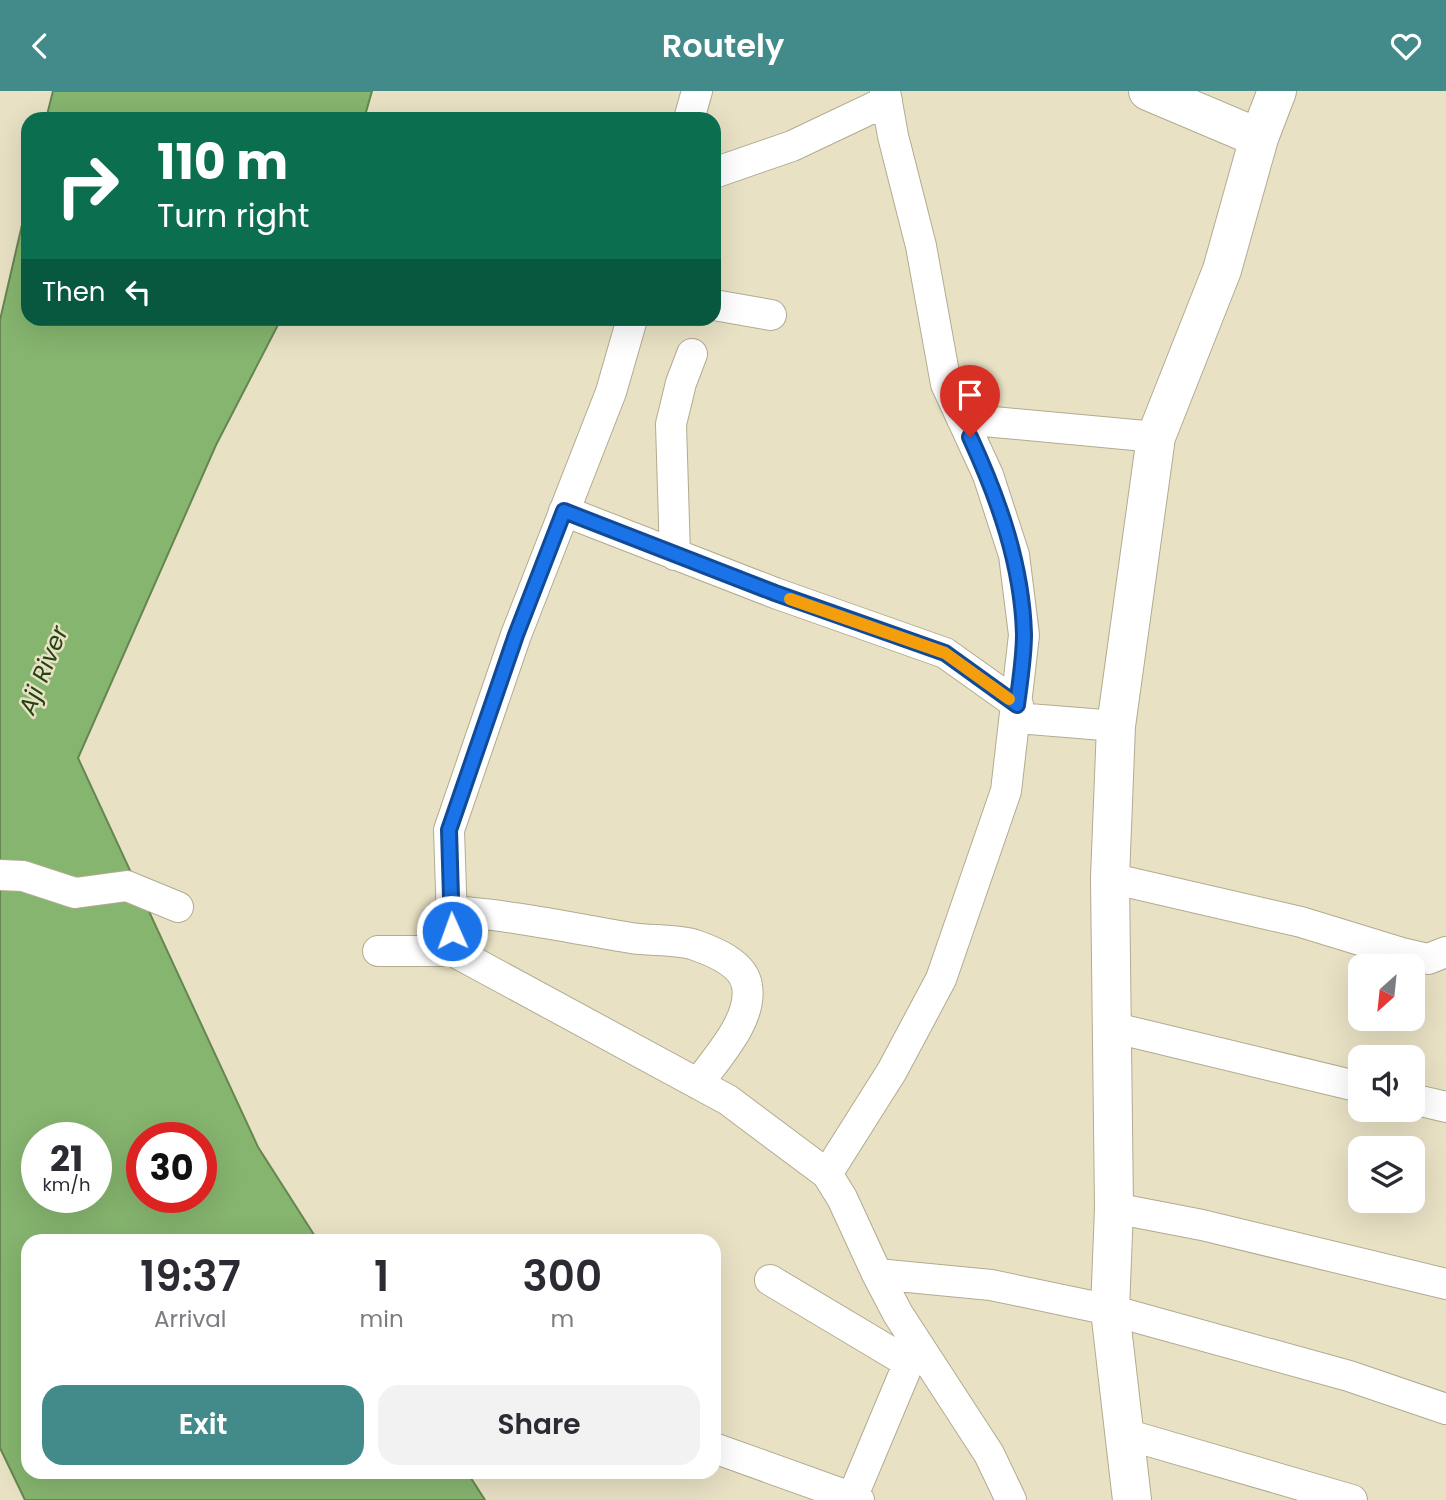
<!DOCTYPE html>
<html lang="en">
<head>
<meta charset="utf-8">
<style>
  :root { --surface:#fff; --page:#f2f2f3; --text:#2b2b33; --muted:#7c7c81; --accent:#438b8b }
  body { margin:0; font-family:Poppins,sans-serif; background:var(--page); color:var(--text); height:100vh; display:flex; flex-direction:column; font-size:26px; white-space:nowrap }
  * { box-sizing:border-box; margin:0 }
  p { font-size:23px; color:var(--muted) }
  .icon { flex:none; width:38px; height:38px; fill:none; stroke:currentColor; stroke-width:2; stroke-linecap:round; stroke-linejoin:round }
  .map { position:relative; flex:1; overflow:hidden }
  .details { position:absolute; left:21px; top:1143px; width:700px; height:245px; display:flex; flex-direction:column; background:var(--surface); border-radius:21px; box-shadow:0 7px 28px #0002 }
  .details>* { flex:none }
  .top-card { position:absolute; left:21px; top:21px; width:700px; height:214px; border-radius:21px; box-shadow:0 7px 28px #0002; background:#0b6e4f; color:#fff; overflow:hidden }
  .needle { width:46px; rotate:207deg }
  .tools { position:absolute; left:1348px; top:863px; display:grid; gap:14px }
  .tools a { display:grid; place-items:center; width:77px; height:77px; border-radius:14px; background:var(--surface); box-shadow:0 7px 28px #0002; font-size:35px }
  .speed { position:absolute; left:21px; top:1031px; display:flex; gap:14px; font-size:35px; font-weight:700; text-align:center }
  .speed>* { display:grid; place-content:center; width:91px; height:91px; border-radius:50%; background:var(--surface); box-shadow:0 7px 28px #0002; line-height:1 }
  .speed small { font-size:18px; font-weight:400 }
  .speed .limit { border:10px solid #d22; background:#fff; color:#111 }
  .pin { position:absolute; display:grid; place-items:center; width:60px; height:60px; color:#fff; margin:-72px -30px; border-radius:50% 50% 50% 0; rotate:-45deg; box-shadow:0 0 7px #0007 }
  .pin .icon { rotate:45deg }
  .me { position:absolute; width:77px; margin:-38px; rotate:358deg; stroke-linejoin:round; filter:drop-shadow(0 0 5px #0008) }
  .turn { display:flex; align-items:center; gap:24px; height:147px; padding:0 21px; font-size:32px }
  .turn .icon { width:91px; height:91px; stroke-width:2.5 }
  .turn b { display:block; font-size:49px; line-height:60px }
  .then { display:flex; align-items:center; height:66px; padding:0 21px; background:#0003; gap:14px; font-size:26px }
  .eta { display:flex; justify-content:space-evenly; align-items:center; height:119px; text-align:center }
  .eta b { font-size:42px; font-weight:600; line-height:49px }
  .primary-button { display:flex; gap:14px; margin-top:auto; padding:14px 21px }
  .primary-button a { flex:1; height:80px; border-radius:21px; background:var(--accent); color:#fff; font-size:28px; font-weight:600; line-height:80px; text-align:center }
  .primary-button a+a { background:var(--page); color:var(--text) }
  header { display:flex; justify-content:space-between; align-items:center; height:91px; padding:0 21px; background:var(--accent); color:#fff; font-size:32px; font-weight:600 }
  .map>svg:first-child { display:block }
  .water { fill:#86b56f; stroke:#658651; stroke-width:2; fill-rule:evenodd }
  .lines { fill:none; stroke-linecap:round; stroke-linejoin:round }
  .street-casing { stroke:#b2ab90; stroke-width:32 }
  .secondary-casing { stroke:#b2ab90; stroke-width:40 }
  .street { stroke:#fff; stroke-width:30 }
  .secondary { stroke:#fff; stroke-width:38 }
  .route-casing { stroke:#114b97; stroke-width:18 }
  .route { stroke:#1a73e8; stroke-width:12 }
  .slow { stroke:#f59e0b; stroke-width:12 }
  .labels { text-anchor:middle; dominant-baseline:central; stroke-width:5; stroke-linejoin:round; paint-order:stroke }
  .water-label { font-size:24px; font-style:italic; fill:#244312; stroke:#e8e1c4 }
</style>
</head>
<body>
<header><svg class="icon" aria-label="back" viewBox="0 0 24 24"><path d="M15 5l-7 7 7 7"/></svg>Routely<svg class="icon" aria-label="heart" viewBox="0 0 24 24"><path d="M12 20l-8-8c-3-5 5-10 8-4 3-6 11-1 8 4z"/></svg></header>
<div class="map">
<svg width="1446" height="1409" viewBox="0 0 1446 1409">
  <rect width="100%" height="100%" fill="#e8e1c4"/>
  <path class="water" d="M 53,0 L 372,0 L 364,28 L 46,28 Z
    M 28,108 L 28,228 L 281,228 L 216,354 L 78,667 L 258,1056 L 318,1150 L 28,1150 L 28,1381 L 467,1381 L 485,1409 L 25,1409 L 0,1357 L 0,229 ZM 37,1046 L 96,1046 L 96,1106 L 37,1106 ZM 142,1046 L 201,1046 L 201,1106 L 142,1106 Z"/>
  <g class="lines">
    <g class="street-casing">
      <path id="street" d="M 689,28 L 697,0
        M 714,82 L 792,55 L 887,10
        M 714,214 L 771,224
        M 962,328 L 1156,346
        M 564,420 L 775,502 L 945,562 L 1018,614
        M 675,464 L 671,333 L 681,292 L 692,263
        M 1016,627 L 1116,635
        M 0,784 L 23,785 L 75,802 L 127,795 L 178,816
        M 1110,787 L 1301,831 L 1402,862 L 1428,868 L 1446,861
        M 451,820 C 512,824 571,837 631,847 C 651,850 678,848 695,854 C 715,861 744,873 747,895 C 753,929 716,967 698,993
        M 378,860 L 453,860 L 728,1009 L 827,1083 L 842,1107 L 877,1183 L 898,1223 L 989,1363 L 1011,1409
        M 453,860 L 449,739 L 516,544 L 611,301 L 632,228
        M 1111,936 L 1360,996
        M 1412,1008 L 1446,1016
        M 827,1083 L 892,980 L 941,888 L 1006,700 L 1024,544 L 1014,464 L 988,384 L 946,293 L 921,155 L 893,45 L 885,0
        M 1114,1117 L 1202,1134 L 1446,1193
        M 877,1183 L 991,1194 L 1110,1219 L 1349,1285 L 1446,1318
        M 770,1189 L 909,1272
        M 1125,1343 L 1352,1409
        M 714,1357 L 859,1409
        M 852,1407 L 917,1252"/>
    </g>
    <g class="secondary-casing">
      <path id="secondary" d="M 1148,0 L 1259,47
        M 1132,1409 L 1110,1219 L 1114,1117 L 1110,787 L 1116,635 L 1156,346 L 1222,179 L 1259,47 L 1277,0"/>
    </g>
    <use href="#street" class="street"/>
    <use href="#secondary" class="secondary"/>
  </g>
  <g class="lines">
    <g class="route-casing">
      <path id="route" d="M 452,840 L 449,739 L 516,544 L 564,420 L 775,502 L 945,562 L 1017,614 C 1020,591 1024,566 1024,543 C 1022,474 999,409 970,346"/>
    </g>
    <use href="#route" class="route"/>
    <path class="slow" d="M 790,508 L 945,562 L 1009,608"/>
  </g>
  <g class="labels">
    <g class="water-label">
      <text transform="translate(43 579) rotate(-68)">Aji River</text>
    </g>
  </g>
</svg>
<div class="tools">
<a><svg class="needle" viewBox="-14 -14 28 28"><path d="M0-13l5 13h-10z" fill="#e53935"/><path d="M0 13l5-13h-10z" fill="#7c7c81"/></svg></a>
<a><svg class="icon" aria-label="sound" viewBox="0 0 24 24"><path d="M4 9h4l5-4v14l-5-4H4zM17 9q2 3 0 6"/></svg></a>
<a><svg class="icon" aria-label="layers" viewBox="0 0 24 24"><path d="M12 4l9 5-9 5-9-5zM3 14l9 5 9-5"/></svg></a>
</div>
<div class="speed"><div>21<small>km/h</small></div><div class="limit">30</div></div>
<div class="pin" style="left:970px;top:346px;background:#d93025"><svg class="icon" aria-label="arrive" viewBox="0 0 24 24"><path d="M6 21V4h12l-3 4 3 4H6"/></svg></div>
<svg class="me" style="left:452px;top:840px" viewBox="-20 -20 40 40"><circle r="17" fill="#1a73e8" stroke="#fff" stroke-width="3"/><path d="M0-11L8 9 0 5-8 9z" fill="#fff"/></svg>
<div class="top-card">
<div class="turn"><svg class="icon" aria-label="right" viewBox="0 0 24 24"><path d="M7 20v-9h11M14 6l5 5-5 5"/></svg><div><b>110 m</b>Turn right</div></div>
<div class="then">Then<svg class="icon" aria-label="left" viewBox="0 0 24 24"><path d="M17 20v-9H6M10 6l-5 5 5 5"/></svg></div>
</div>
<section class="details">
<div class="eta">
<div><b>19:37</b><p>Arrival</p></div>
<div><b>1</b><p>min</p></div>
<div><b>300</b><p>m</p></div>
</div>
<div class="primary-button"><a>Exit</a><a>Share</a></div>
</section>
</div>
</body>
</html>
